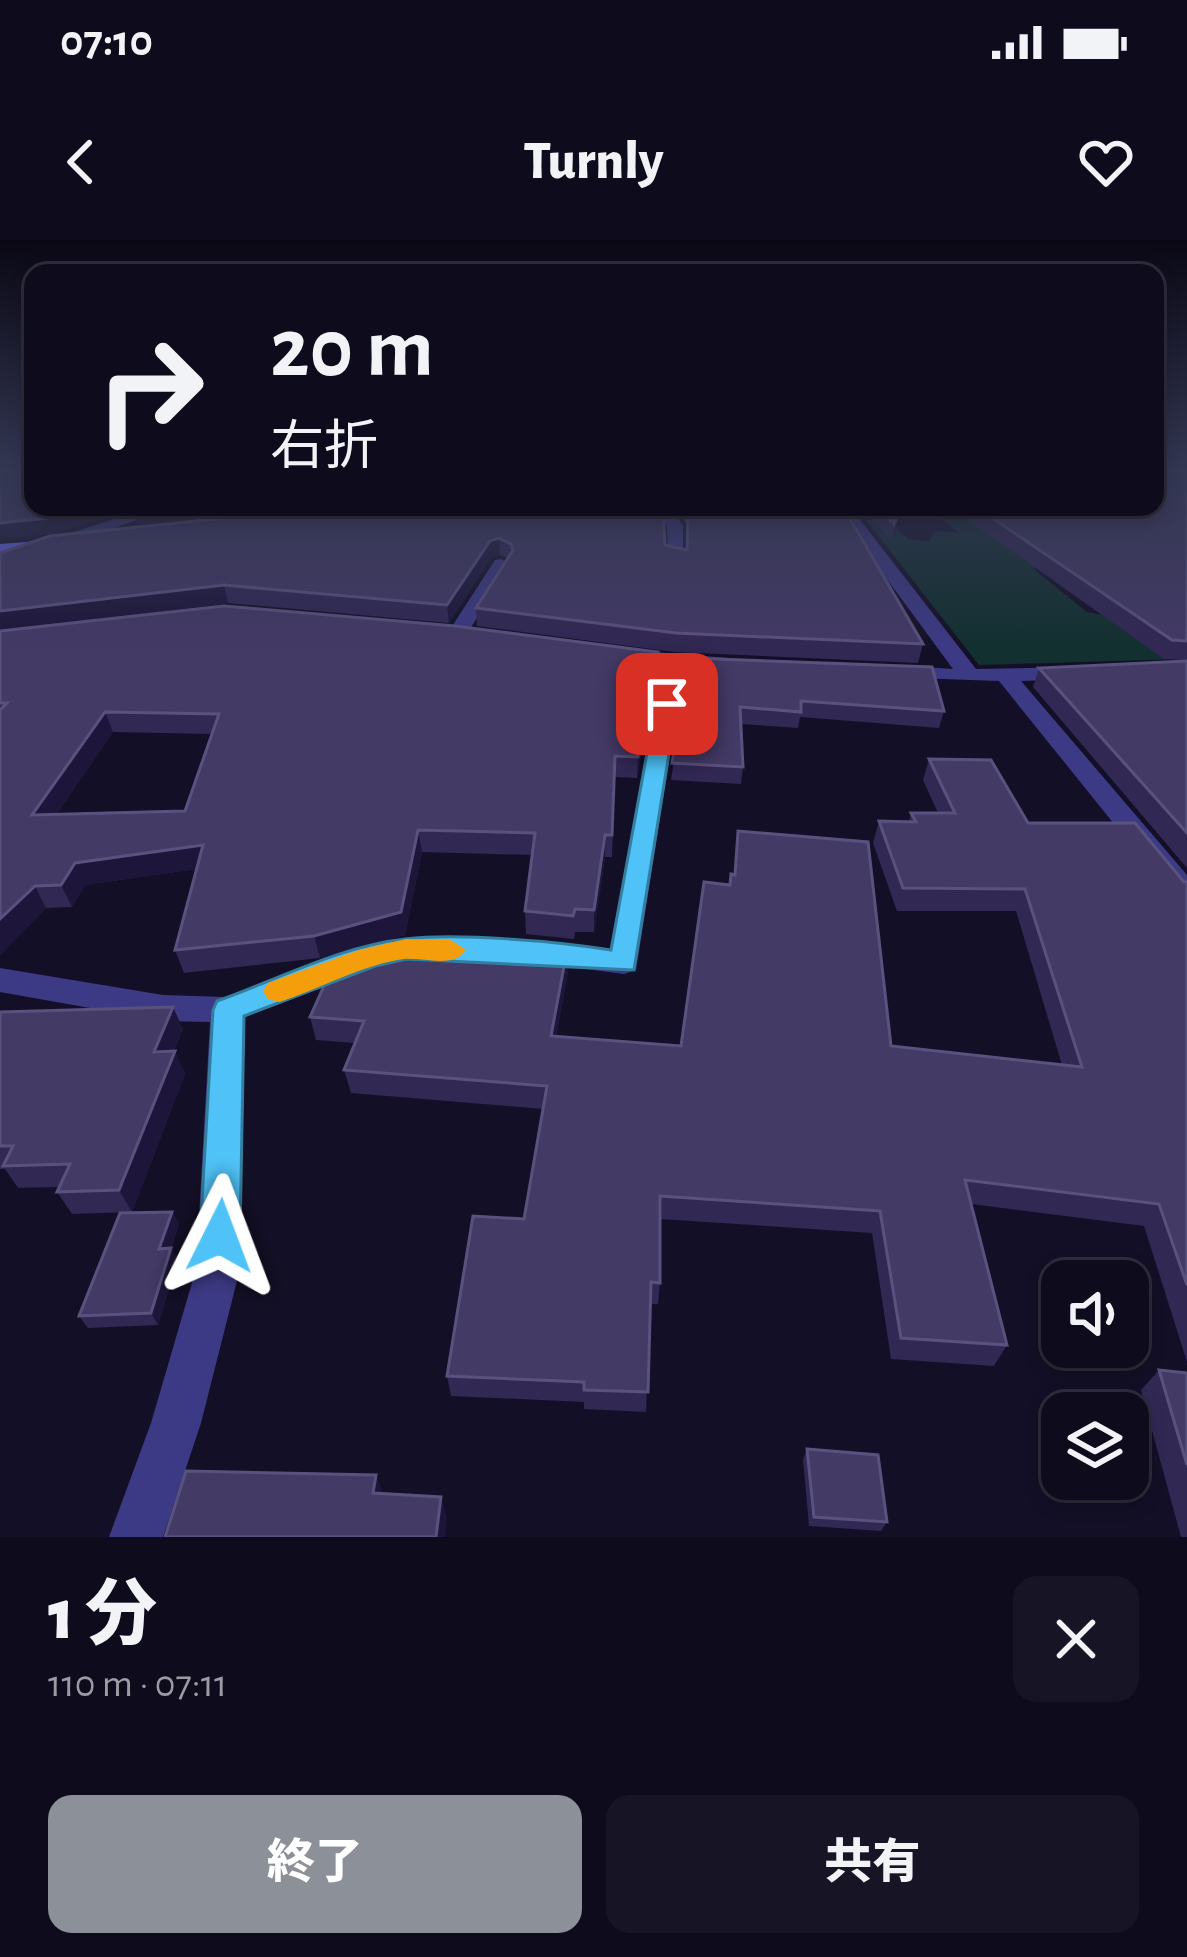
<!DOCTYPE html>
<html lang="ja">
<head>
<meta charset="utf-8">
<style>
  :root { --surface:#0e0b1c; --page:#171425; --text:#f1f3f6; --muted:#9b9ba3; --line:#2e2b3b; --accent:#8c9099 }
  body { margin:0; font-family:"Alegreya Sans","Noto Sans JP",sans-serif; background:var(--page); color:var(--text); height:100vh; display:flex; flex-direction:column; font-size:45px; white-space:nowrap }
  * { box-sizing:border-box; margin:0 }
  p { font-size:39px; color:var(--muted) }
  .icon { flex:none; width:66px; height:66px; fill:none; stroke:currentColor; stroke-width:2; stroke-linecap:round; stroke-linejoin:round }
  .map { position:relative; height:1297px; overflow:hidden }
  .sheet { display:flex; flex-direction:column; background:var(--surface); flex:1 }
  .sheet>* { flex:none }
  .top-card { position:absolute; left:24px; top:24px; width:1140px; height:252px; border-radius:24px; box-shadow:0 6px 18px #0003,0 0 0 3px var(--line); background:#0e0b1c; color:var(--text); overflow:hidden }
  .fabs { position:absolute; left:1041px; top:1020px; display:grid; gap:24px }
  .fabs a { display:grid; place-items:center; width:108px; height:108px; border-radius:24px; background:var(--surface); box-shadow:0 6px 18px #0003,0 0 0 3px var(--line); font-size:60px }
  .pin { position:absolute; display:grid; place-items:center; width:102px; height:102px; color:#fff; margin:-51px; border-radius:24px; box-shadow:0 6px 18px #0006 }
  .me { position:absolute; width:132px; margin:-66px; rotate:3deg; stroke-linejoin:round; filter:drop-shadow(0 0 9px #0008) }
  .turn { display:flex; align-items:center; gap:42px; height:252px; padding:0 48px; font-size:54px }
  .turn .icon { width:156px; height:156px; stroke-width:2.5 }
  .turn b { display:block; font-size:84px; line-height:102px }
  .round { display:grid; place-items:center; flex:none; width:126px; height:126px; border-radius:24px; background:var(--page) }
  .summary { display:flex; align-items:center; justify-content:space-between; height:204px; padding:0 48px }
  h1 { font-size:72px; font-weight:800; line-height:90px }
  .button { display:flex; gap:24px; margin-top:auto; padding:24px 48px }
  .button a { flex:1; height:138px; border-radius:24px; background:var(--accent); color:#fff; font-size:48px; font-weight:800; line-height:138px; text-align:center }
  .button a+a { background:var(--page); color:var(--text) }
  .status { display:flex; justify-content:space-between; align-items:center; height:84px; padding:0 60px; background:var(--surface); direction:ltr }
  .status svg { height:33px; fill:currentColor }
  header { display:flex; justify-content:space-between; align-items:center; height:156px; padding:0 48px; background:var(--surface); font-size:54px; font-weight:800 }
  .map>svg:first-child { display:block }
  .green { fill:#12302f }
  .lines { fill:none; stroke-linecap:round; stroke-linejoin:round }
  .lane { fill:#3d3a85; fill-rule:evenodd }
  .street { fill:#3d3a85; fill-rule:evenodd }
  .secondary { fill:#6f6bff; fill-rule:evenodd }
  .wall { fill:#312854; fill-rule:evenodd }
  .shaded-wall { fill:#1d163a }
  .building { fill:#433a66; stroke:#5a527e; stroke-width:3; fill-rule:evenodd }
  .route { fill:#4fc3f7; stroke:#337fa1; stroke-width:3 }
  .slow { fill:#f59e0b }
</style>
</head>
<body>
<div class="status"><b>07:10</b><svg viewBox="0 0 49 12"><path d="M0 12V9h3v3zM5 12V6h3v6zM10 12V3h3v9zM15 12V0h3v12zM26 1h20v11H26zM47 4h2v5h-2z"/></svg></div>
<header><svg class="icon" aria-label="back" viewBox="0 0 24 24"><path d="M15 5l-7 7 7 7"/></svg>Turnly<svg class="icon" aria-label="heart" viewBox="0 0 24 24"><path d="M12 20l-8-8c-3-5 5-10 8-4 3-6 11-1 8 4z"/></svg></header>
<div class="map">
<svg width="1187" height="1297" viewBox="0 0 1187 1297">
  <rect width="100%" height="100%" fill="#130f26"/>
  <path class="green" d="M 927,267 L 1030,267 L 1028,316 L 1036,331 L 1087,372 L 1115,377 L 1187,419 L 979,425 L 866,280 L 885,279 L 908,299 L 929,301 L 935,291 L 958,292 Z"/>
  <g class="lines">
    <path class="lane" d="M 654,267 L 670,267 L 683,286 L 683,323 L 668,319 L 667,286 Z
      M 501,319 L 510,324 L 467,394 L 450,398 L 447,394 L 495,320 Z"/>
    <path class="street" d="M 151,267 L 175,267 L 0,327 L 0,316 Z
      M 834,267 L 850,267 L 976,429 L 1083,427 L 1083,437 L 1075,439 L 1021,441 L 1187,635 L 1187,664 L 1176,661 L 999,441 L 887,437 L 887,427 L 895,425 L 953,429 Z
      M 620,409 L 728,418 L 739,424 L 728,430 L 684,427 L 636,730 L 624,734 L 517,720 L 512,712 L 517,704 L 528,701 L 610,709 L 663,425 L 613,419 L 609,415 Z
      M 367,707 L 379,710 L 383,718 L 379,726 L 245,777 L 240,1029 L 201,1183 L 163,1297 L 109,1297 L 151,1183 L 196,1029 L 210,782 L 163,781 L 0,752 L 0,728 L 163,755 L 226,757 Z"/>
    <path class="secondary" d="M 54,300 L 62,305 L 60,309 L 0,314 L 0,304 Z"/>
  </g>
  <path class="wall" d="M 1187,230 L 1187,420 L 1164,419 L 954,270 L 902,270 L 891,300 L 861,267 L 1155,267 Z
    M 331,267 L 665,305 L 686,310 L 688,286 L 675,267 L 843,267 L 923,404 L 918,423 L 674,412 L 477,386 L 476,368 L 508,318 L 500,315 L 491,318 L 449,383 L 228,363 L 0,391 Z
    M 0,391 L 657,431 L 637,538 L 615,537 L 612,617 L 605,617 L 594,692 L 575,692 L 574,699 L 526,694 L 525,671 L 532,615 L 422,612 L 405,695 L 320,718 L 184,733 L 175,710 L 196,629 L 85,645 L 72,667 L 46,668 L 0,715 ZM 113,492 L 212,494 L 185,571 L 57,574 Z
    M 689,418 L 944,471 L 939,488 L 800,477 L 798,488 L 741,484 L 743,527 L 741,544 L 671,540 Z
    M 1187,421 L 1187,628 L 1033,447 L 1039,428 Z
    M 929,519 L 1028,583 L 1187,642 L 1187,1122 L 1144,986 L 971,964 L 1007,1105 L 994,1126 L 891,1119 L 872,993 L 660,979 L 660,1043 L 658,1064 L 650,1064 L 646,1172 L 584,1169 L 584,1162 L 451,1156 L 447,1136 L 524,979 L 543,869 L 351,853 L 344,830 L 355,803 L 316,800 L 310,777 L 567,710 L 568,732 L 556,797 L 681,806 L 734,634 L 738,591 L 891,806 L 1062,825 L 1016,671 L 897,671 L 873,603 L 879,581 L 909,582 L 911,573 L 938,573 L 923,540 Z
    M 0,772 L 183,789 L 174,811 L 185,834 L 132,972 L 72,974 L 57,952 L 59,947 L 18,948 L 5,929 L 0,929 Z
    M 172,972 L 179,984 L 171,1008 L 178,1020 L 158,1085 L 88,1088 L 79,1076 Z
    M 1159,1130 L 1187,1133 L 1187,1297 L 1181,1297 L 1141,1150 Z
    M 807,1209 L 887,1282 L 881,1291 L 809,1286 L 803,1219 Z"/>
  <path class="shaded-wall" d="M 83,267 L 137,267 L 54,294 L 0,299 L 0,283 Z
    M 154,267 L 305,267 L 137,285 L 132,269 Z
    M 901,267 L 903,267 L 902,270 L 891,300 Z
    M 499,298 L 500,315 L 491,318 L 449,383 L 447,365 L 490,301 Z
    M 224,345 L 228,363 L 0,391 L 0,371 Z
    M 658,412 L 657,431 L 637,538 L 638,517 Z
    M 105,472 L 113,492 L 42,596 L 32,575 Z
    M 418,590 L 422,612 L 405,695 L 320,718 L 314,696 Z
    M 605,595 L 605,617 L 594,692 L 594,670 Z
    M 203,605 L 210,627 L 85,645 L 72,667 L 61,645 L 75,623 Z
    M 35,646 L 46,668 L 0,715 L 0,679 Z
    M 567,710 L 568,732 L 552,819 L 551,796 Z
    M 173,767 L 183,789 L 164,835 L 154,812 Z
    M 175,811 L 185,834 L 132,972 L 119,950 Z
    M 172,972 L 179,984 L 166,1021 L 159,1009 Z
    M 171,1008 L 178,1020 L 158,1085 L 151,1073 Z
    M 376,1235 L 385,1257 L 373,1253 Z
    M 441,1257 L 447,1278 L 445,1297 L 436,1297 Z"/>
  <path class="building" d="M 0,230 L 33,230 L 33,267 L 83,267 L 48,278 L 0,283 Z
    M 1155,230 L 1187,230 L 1187,401 L 1172,400 L 976,267 L 1155,267 Z
    M 332,267 L 660,267 L 663,272 L 665,305 L 687,310 L 688,270 L 686,267 L 843,267 L 923,404 L 676,393 L 476,368 L 513,310 L 511,304 L 499,298 L 490,301 L 447,365 L 224,345 L 0,371 L 0,313 L 50,296 Z
    M 878,267 L 901,267 L 894,284 Z
    M 224,366 L 455,386 L 658,412 L 638,517 L 615,516 L 612,595 L 605,595 L 594,670 L 575,669 L 573,676 L 525,671 L 535,593 L 418,590 L 401,672 L 314,696 L 175,710 L 203,605 L 75,623 L 61,645 L 35,646 L 0,679 L 0,470 L 7,463 L 0,463 L 0,391 ZM 105,472 L 219,474 L 185,571 L 32,575 Z
    M 689,418 L 932,427 L 944,471 L 801,461 L 801,472 L 740,467 L 743,527 L 672,523 Z
    M 1187,421 L 1187,593 L 1039,428 Z
    M 929,519 L 991,520 L 1028,583 L 1135,583 L 1184,642 L 1187,642 L 1187,1045 L 1159,964 L 965,940 L 1007,1105 L 901,1098 L 880,971 L 660,956 L 660,1043 L 651,1042 L 648,1152 L 584,1150 L 584,1142 L 447,1136 L 473,976 L 524,979 L 547,846 L 344,830 L 364,781 L 310,777 L 333,726 L 391,705 L 520,709 L 520,705 L 567,710 L 551,796 L 681,806 L 704,642 L 730,645 L 731,634 L 735,635 L 738,591 L 868,602 L 891,806 L 1082,827 L 1025,649 L 903,648 L 879,581 L 916,582 L 911,573 L 955,573 Z
    M 173,767 L 154,812 L 175,811 L 119,950 L 57,952 L 70,924 L 3,926 L 13,906 L 0,906 L 0,772 Z
    M 172,972 L 159,1009 L 171,1008 L 151,1073 L 79,1076 L 120,973 Z
    M 1159,1130 L 1187,1133 L 1187,1225 Z
    M 807,1209 L 878,1215 L 887,1282 L 814,1277 Z
    M 186,1231 L 376,1235 L 373,1253 L 441,1257 L 436,1297 L 165,1297 Z"/>
  <linearGradient id="sky" x2="0" y2="1"><stop stop-color="#0a0815"/><stop offset="0.56" stop-color="#333752"/><stop offset="1" stop-color="#333752" stop-opacity="0"/></linearGradient>
  <rect width="1187" height="411" fill="url(#sky)"/>
  <path class="route" d="M 667,458 L 677,464 L 634,730 L 406,719 L 375,726 L 244,776 L 240,996 L 234,1009 L 220,1015 L 206,1009 L 200,996 L 213,770 L 217,761 C 277,740 341,706 405,699 C 459,693 556,701 611,710 L 656,464 Z"/>
  <path class="slow" d="M 406,699 L 451,700 L 466,710 C 453,729 424,717 404,719 C 361,725 320,749 279,762 L 268,759 L 263,751 L 268,743 L 359,710 Z"/>
</svg>
<div class="fabs">
<a><svg class="icon" aria-label="sound" viewBox="0 0 24 24"><path d="M4 9h4l5-4v14l-5-4H4zM17 9q2 3 0 6"/></svg></a>
<a><svg class="icon" aria-label="layers" viewBox="0 0 24 24"><path d="M12 4l9 5-9 5-9-5zM3 14l9 5 9-5"/></svg></a>
</div>
<div class="pin" style="left:667px;top:464px;background:#d93025"><svg class="icon" aria-label="arrive" viewBox="0 0 24 24"><path d="M6 21V4h12l-3 4 3 4H6"/></svg></div>
<svg class="me" style="left:220px;top:996px" viewBox="-20 -20 40 40"><path d="M0-17L14 15 0 8-14 15z" fill="#4fc3f7" stroke="#fff" stroke-width="4"/></svg>
<div class="top-card">
<div class="turn"><svg class="icon" aria-label="right" viewBox="0 0 24 24"><path d="M7 20v-9h11M14 6l5 5-5 5"/></svg><div><b>20 m</b>右折</div></div>
</div>
</div>
<section class="sheet">
<div class="summary"><div><h1>1 分</h1><p>110 m · 07:11</p></div><a class="round"><svg class="icon" aria-label="close" viewBox="0 0 24 24"><path d="M6 6l12 12M18 6L6 18"/></svg></a></div>
<div class="button"><a>終了</a><a>共有</a></div>
</section>
</body>
</html>
